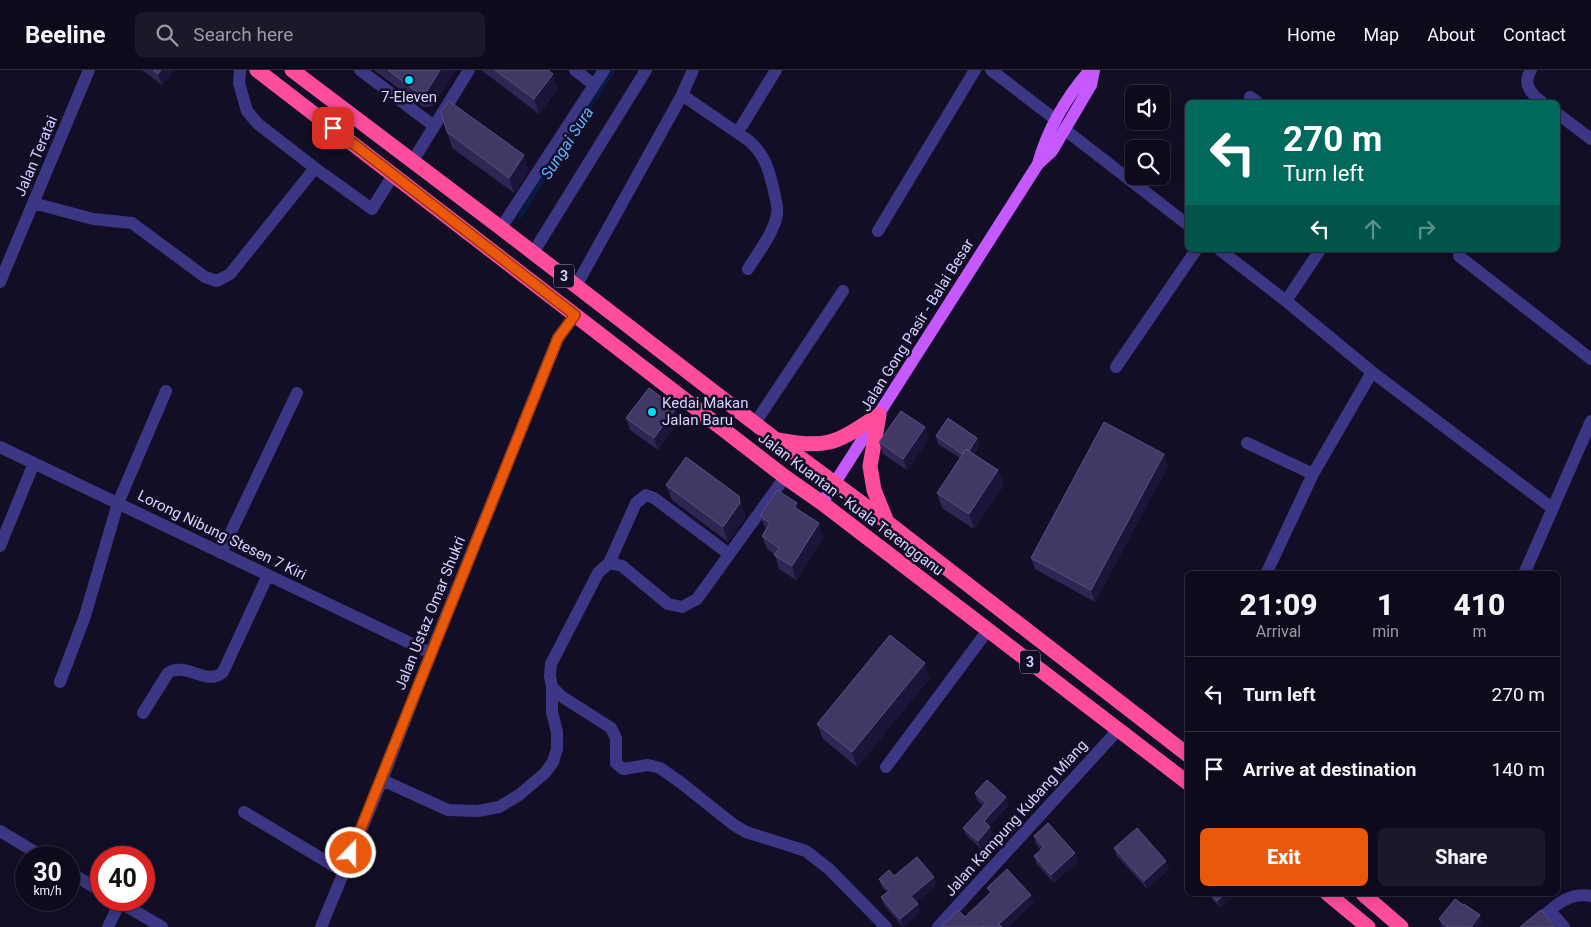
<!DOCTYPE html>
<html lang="en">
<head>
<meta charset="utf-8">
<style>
  :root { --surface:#0e0a1c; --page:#1c1829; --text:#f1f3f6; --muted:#9b9aa3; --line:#2e2b3b; --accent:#ea580c }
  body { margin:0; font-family:Roboto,sans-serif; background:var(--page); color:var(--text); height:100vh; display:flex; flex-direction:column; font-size:19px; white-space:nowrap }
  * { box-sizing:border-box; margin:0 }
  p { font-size:16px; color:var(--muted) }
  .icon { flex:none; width:28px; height:28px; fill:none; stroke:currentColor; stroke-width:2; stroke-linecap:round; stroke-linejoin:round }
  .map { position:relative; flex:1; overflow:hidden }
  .sheet { position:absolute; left:1185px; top:501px; width:375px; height:325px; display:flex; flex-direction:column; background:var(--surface); border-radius:8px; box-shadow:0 2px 12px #0003,0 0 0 1px var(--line) }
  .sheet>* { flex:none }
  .guide { position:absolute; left:1185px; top:30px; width:375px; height:152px; border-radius:8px; box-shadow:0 2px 12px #0003,0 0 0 1px var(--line); background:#00695c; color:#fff; overflow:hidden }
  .buttons { position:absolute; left:1125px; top:15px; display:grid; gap:10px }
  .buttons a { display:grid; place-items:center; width:45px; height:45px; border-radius:8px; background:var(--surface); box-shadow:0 2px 12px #0003,0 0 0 1px var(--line); font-size:25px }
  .speed { position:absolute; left:15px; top:776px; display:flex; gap:10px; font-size:25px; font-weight:700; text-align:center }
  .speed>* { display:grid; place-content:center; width:65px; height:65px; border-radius:50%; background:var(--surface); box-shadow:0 2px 12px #0003,0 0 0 1px var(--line); line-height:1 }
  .speed small { font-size:12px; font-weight:400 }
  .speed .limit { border:8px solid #d22; background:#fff; color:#111 }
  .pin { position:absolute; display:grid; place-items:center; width:42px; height:42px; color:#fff; margin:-21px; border-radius:10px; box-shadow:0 2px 8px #0006 }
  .me { position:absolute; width:55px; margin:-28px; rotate:22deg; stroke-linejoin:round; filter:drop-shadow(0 0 4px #0008) }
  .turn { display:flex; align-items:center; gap:18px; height:105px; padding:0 15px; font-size:22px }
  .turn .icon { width:65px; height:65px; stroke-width:2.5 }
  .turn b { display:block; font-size:35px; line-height:42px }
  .lanes { display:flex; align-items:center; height:48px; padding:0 15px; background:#0003; justify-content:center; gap:25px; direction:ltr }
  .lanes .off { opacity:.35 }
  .eta { display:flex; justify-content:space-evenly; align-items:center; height:85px; text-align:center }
  .eta b { font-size:30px; font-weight:800; line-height:35px }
  .primary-button { display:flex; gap:10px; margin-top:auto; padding:10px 15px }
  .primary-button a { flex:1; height:58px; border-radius:8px; background:var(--accent); color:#fff; font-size:20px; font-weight:800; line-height:58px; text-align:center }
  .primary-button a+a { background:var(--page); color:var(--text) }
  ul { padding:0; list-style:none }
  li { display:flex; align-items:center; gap:15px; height:75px; padding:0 15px; border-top:1px solid var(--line) }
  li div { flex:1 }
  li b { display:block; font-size:19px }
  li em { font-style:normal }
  header { display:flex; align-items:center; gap:30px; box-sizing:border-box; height:70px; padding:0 25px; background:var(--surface); border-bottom:1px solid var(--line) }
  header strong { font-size:24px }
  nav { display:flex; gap:28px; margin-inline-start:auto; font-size:18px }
  .search { width:350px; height:45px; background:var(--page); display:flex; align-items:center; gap:12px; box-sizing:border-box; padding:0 18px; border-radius:8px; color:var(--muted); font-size:19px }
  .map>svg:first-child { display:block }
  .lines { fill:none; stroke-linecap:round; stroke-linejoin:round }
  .stream { stroke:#081c43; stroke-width:4.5 }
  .minor { stroke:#3c3785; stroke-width:12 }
  .major { stroke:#c558ff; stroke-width:12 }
  .highway { stroke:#ff4c9d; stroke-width:15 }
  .wall { fill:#302653 }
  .shaded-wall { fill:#1c1539 }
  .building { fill:#423865; stroke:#59507e }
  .route-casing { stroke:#983908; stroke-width:12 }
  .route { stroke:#ea580c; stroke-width:9 }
  .poi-dot { fill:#00dcfc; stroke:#120e25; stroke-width:2 }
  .labels { text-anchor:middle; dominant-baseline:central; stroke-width:5; stroke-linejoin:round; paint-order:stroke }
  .shield { fill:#120e25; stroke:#9d96be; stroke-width:1 }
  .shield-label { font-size:14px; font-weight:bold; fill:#d8d1ff }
  .poi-label { font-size:15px; fill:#d8d1ff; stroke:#120e25 }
  .street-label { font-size:15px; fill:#d8d1ff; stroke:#120e25 }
  .water-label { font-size:16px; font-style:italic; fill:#5fb0ff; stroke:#120e25 }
</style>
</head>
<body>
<header>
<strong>Beeline</strong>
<div class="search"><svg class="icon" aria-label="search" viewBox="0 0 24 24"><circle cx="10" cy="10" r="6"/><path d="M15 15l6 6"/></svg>Search here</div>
<nav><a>Home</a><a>Map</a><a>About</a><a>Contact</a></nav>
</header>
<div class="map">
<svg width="1591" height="857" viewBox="0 0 1591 857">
  <rect width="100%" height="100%" fill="#120e25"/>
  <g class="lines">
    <path class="stream" d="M 520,146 L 613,0"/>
    <path class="minor" d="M 240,0 L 239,13 L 247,41 L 258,54 L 315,98 L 372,139 L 393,105
      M 360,0 L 434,56
      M 575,0 L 594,15
      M 991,0 L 1056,50
      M 1531,0 C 1522,14 1531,24 1542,32
      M 682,25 L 748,70 C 754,75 759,81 763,88 C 768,95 779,136 777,144 C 775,161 757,184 748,199
      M 1250,27 L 1257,32
      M 1558,44 L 1591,69
      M 1064,59 L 1188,155
      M 738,62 L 776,0
      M 412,92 L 469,0
      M 33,133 L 93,149 L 132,153 L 205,207 L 217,211 L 230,204 L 315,98
      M 501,158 L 604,0
      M 878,161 L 975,0
      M 1220,180 L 1286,231 L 1372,302 L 1552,438
      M 533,183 L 646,0
      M 1459,186 L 1591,289
      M 0,212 L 89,0
      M 576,216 L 682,25 L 693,0
      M 1286,231 L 1320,180
      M 1116,297 L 1196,180
      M 755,353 L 843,221
      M 1247,373 L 1313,404
      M 0,377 L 431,583
      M 785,407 L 697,529 L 682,537 L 668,534 L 622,496 L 609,493 L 598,503 L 551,594 L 550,606 L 552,617 L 561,626 L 611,658 L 616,668 L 616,693 L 623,699 L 648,695 L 660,698 L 680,712 L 734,755 L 746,762 L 806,781 L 829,799 L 886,857
      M 0,476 L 34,393
      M 221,483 L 297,323
      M 609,493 L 636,433 L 646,425 L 654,428 L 729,484
      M 1266,504 L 1313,404 L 1372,302
      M 1524,504 L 1591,351
      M 60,612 L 85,546 L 118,433 L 166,321
      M 143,643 L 168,603 C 186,591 207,617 223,602 L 268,505
      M 886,697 L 988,560
      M 382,710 L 448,740 L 478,741 L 499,737 L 519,725 L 545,703 L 553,692 L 557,679 L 557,662 L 552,642 L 552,617
      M 244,742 L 344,802
      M 0,761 L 45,788
      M 69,802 L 101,821
      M 116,830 L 162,857
      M 1550,841 L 1564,857
      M 108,857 L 120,832
      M 321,857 L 382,710 L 431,583 L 558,268 L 575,245
      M 938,857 L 1118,660
      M 1532,857 C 1550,841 1565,821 1591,826"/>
    <path class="major" d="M 1038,94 C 1047,60 1067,26 1090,0
      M 822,433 L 1038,94 L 1052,81 L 1091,15 L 1094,0"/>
    <path class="highway" d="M 257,0 L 785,407 L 822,433 L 1188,713
      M 292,0 L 501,158 L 775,369 L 887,452 L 1188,685
      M 879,345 L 870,396 L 874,420 L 887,452
      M 779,370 C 830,380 838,371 879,345
      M 1328,824 L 1368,857
      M 1363,824 L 1401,857"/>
  </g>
  <path class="wall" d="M 142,0 L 174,0 L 162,15 Z
    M 374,0 L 455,0 L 433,36 L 423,37 Z
    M 481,0 L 548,0 L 558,19 L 539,44 Z
    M 447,62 L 529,100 L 514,123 L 452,78 Z
    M 626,348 L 680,349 L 658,380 L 630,360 Z
    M 936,366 L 980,376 L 974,384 L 998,400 L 1004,415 L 974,459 L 942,438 L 937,423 L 960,388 L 938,374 Z
    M 929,369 L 907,400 L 883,384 L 879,372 Z
    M 1164,384 L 1168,396 L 1095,532 L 1035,499 L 1031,488 Z
    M 666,415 L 744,441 L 745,448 L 728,472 L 672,430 Z
    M 797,433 L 799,440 L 824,467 L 796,510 L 779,499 L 775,485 L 767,479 L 762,466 L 766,460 L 760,446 Z
    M 930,608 L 857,697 L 823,669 L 817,654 Z
    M 975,723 L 1009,735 L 989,756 L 990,757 L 993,765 L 981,779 L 966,765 L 963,758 L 983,736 L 977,730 Z
    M 1034,766 L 1075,783 L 1078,791 L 1054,813 L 1037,794 L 1034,786 L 1041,780 L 1036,774 Z
    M 1114,778 L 1166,791 L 1169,799 L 1147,819 L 1117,786 Z
    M 894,806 L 937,815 L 916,832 L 918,834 L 921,842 L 903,857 L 884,835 L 881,827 L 887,822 L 882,817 L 879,809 Z
    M 1208,824 L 1237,824 L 1220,838 Z
    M 1439,849 L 1482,853 L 1479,857 L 1442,857 Z"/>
  <path class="shaded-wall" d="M 161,0 L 174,0 L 162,15 L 158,4 Z
    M 440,0 L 455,0 L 433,36 L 427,21 Z
    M 553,4 L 558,19 L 539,44 L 534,29 Z
    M 524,85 L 529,100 L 514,123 L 509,108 Z
    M 676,338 L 680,349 L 658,380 L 654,368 Z
    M 925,357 L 929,369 L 907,400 L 903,389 Z
    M 977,368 L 980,376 L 968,394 L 965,386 Z
    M 1164,384 L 1168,396 L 1095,532 L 1091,520 Z
    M 998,400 L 1004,415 L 974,459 L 969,444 Z
    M 739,426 L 744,441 L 745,448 L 728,472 L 723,457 Z
    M 797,433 L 802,447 L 794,437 Z
    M 819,453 L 824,467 L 796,510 L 792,496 Z
    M 925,593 L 930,608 L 857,697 L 852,682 Z
    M 1006,727 L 1009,735 L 986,759 L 984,751 Z
    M 990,757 L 993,765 L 981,779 L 978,771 Z
    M 1075,783 L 1078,791 L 1054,813 L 1051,805 Z
    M 1166,791 L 1169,799 L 1147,819 L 1144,811 Z
    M 934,807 L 937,815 L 914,834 L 911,826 Z
    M 1225,824 L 1237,824 L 1220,838 L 1217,831 Z
    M 1031,825 L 1034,833 L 1008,857 L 1000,857 L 999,854 Z
    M 918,834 L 921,842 L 903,857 L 900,849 Z
    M 1480,845 L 1482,853 L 1479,857 L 1471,857 Z"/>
  <path class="building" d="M 153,0 L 161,0 L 158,4 Z
    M 388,0 L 440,0 L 427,21 L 417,22 Z
    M 495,0 L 548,0 L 553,4 L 534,29 Z
    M 449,31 L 524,85 L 509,108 L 447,62 L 441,42 Z
    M 649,318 L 676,338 L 654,368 L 626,348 Z
    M 901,341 L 925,357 L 903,389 L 879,372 Z
    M 948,348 L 977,368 L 969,381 L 966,379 L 962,384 L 936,366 Z
    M 1104,352 L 1164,384 L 1091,520 L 1031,488 Z
    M 966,379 L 998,400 L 969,444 L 937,423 Z
    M 686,387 L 739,426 L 740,433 L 723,457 L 666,415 Z
    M 777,420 L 797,433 L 794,437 L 819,453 L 792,496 L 774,485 L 779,478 L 762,466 L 770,453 L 760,446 Z
    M 890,565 L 925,593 L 852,682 L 817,654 Z
    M 987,710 L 1006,727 L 984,751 L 990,757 L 978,771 L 963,758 L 986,733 L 975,723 Z
    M 1048,753 L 1075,783 L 1051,805 L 1034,786 L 1044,777 L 1034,766 Z
    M 1137,758 L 1166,791 L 1144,811 L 1114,778 Z
    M 917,787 L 934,807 L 911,826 L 918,834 L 900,849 L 881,827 L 889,821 L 879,809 L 889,800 L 894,806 Z
    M 1007,799 L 1031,825 L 999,854 L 1002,857 L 984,857 L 983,856 L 982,857 L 941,857 L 958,840 L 965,847 L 991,822 L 987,818 Z
    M 1211,824 L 1225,824 L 1217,831 Z
    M 1455,829 L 1463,835 L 1464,834 L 1480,845 L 1471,857 L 1447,857 L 1447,856 L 1439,849 Z
    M 1541,840 L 1555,857 L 1520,857 Z"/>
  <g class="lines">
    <g class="route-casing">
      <path id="route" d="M 333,58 L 575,245 L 558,268 L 351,783"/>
    </g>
    <use href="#route" class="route"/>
  </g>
  <g class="poi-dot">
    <circle cx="409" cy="10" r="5"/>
    <circle cx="652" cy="342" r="5"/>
  </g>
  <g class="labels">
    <g class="shield">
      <rect x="554" y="194.5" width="20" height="23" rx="4"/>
      <rect x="1020" y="580.5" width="20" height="23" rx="4"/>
    </g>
    <g class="shield-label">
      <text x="564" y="206">3</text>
      <text x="1030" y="592">3</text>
    </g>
    <g class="poi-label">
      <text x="409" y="27">7-Eleven</text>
      <text x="662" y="333" text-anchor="start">Kedai Makan<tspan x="662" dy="17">Jalan Baru</tspan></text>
    </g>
    <g class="street-label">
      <text transform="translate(36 86) rotate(-67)">Jalan Teratai</text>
      <text transform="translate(917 255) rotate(-58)">Jalan Gong Pasir - Balai Besar</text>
      <text transform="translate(851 434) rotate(37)">Jalan Kuantan - Kuala Terengganu</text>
      <text transform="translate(222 465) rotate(26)">Lorong Nibung Stesen 7 Kiri</text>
      <text transform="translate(430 543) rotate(-68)">Jalan Ustaz Omar Shukri</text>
      <text transform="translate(1016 748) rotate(-48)">Jalan Kampung Kubang Miang</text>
    </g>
    <g class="water-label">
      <text transform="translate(567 73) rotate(-57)">Sungai Sura</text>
    </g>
  </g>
</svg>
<div class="buttons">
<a><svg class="icon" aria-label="sound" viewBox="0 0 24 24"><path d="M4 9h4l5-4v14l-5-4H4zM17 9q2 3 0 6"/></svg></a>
<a><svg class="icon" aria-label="search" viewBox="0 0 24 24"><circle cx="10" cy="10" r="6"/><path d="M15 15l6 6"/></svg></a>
</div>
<div class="speed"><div>30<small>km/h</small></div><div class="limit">40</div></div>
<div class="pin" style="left:333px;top:58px;background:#d93025"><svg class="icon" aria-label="arrive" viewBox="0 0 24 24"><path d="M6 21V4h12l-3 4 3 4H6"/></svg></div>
<svg class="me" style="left:351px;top:783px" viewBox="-20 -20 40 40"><circle r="17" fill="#ea580c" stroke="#fff" stroke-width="3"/><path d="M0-11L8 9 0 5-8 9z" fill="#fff"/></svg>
<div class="guide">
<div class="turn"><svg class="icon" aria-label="left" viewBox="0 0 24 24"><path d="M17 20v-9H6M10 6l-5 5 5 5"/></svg><div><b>270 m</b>Turn left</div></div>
<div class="lanes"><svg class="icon" aria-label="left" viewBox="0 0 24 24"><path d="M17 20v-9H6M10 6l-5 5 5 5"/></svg><svg class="icon off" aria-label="ahead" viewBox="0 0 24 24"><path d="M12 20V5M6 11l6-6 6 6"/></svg><svg class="icon off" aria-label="right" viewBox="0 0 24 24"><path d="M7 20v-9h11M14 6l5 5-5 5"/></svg></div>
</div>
<section class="sheet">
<div class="eta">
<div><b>21:09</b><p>Arrival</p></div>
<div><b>1</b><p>min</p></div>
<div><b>410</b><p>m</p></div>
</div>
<ul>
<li><svg class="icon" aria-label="left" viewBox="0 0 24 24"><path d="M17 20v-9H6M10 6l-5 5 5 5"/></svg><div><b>Turn left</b></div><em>270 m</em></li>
<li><svg class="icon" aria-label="arrive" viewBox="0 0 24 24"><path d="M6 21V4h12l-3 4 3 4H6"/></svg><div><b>Arrive at destination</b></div><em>140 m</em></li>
</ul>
<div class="primary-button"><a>Exit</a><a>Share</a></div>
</section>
</div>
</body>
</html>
